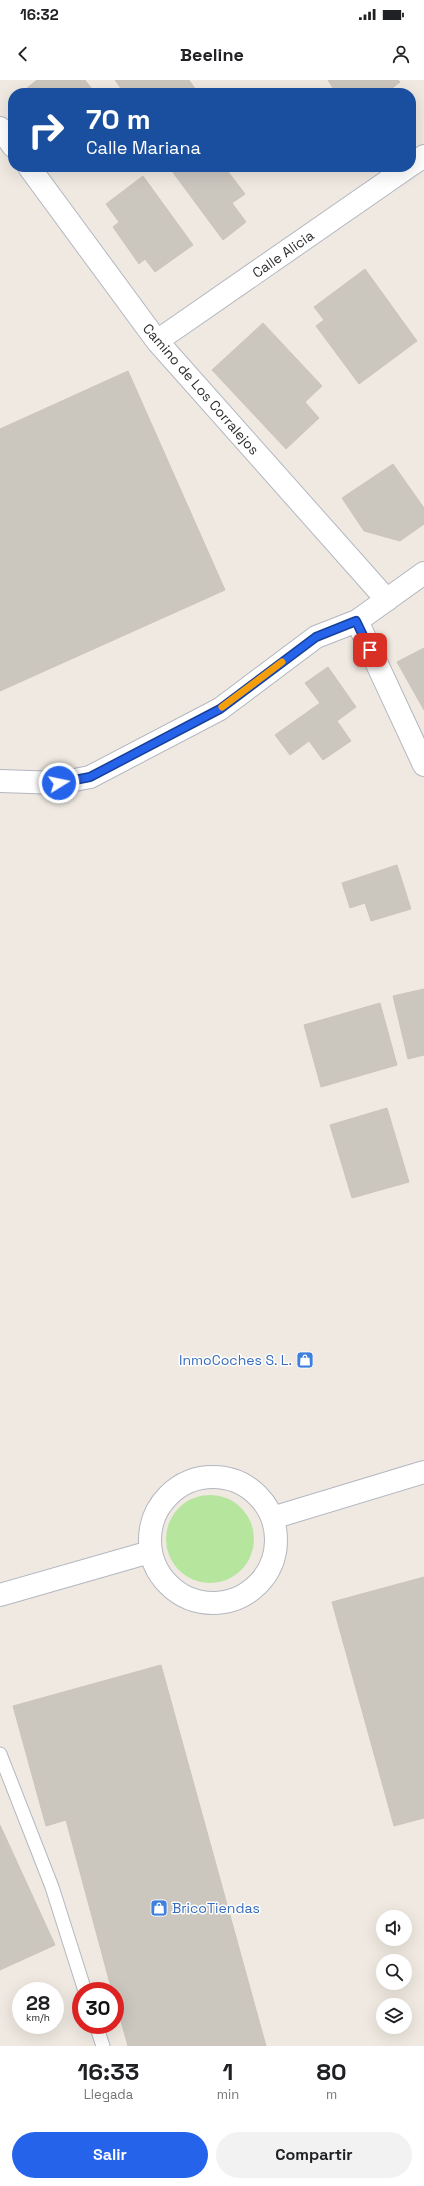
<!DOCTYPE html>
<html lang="es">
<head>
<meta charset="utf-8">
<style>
  :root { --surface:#fff; --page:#f2f2f2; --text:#202124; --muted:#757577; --accent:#2563eb }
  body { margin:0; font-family:"Space Grotesk",sans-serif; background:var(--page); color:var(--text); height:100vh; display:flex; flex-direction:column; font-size:15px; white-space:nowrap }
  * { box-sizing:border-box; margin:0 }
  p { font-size:13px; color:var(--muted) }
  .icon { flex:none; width:22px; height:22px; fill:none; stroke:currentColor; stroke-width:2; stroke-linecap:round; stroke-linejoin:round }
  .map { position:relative; height:1966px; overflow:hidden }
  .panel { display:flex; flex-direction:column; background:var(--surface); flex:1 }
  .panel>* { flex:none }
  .top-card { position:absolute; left:8px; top:8px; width:408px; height:84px; border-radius:16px; box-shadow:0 4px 16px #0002; background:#1a4fa0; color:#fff; overflow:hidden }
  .fabs { position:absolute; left:376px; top:1830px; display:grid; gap:8px }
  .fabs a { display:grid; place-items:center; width:36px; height:36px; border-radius:50%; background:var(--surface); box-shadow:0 4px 16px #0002; font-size:20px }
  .speed { position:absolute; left:12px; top:1902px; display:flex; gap:8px; font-size:20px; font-weight:700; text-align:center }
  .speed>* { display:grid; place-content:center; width:52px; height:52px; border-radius:50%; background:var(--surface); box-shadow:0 4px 16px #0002; line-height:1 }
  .speed small { font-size:10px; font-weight:400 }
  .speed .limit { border:6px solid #d22; background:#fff; color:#111 }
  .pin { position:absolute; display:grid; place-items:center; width:34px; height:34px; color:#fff; margin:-17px; border-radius:8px; box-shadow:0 2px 6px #0006 }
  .me { position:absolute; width:44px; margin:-22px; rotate:80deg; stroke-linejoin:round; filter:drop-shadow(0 0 3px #0008) }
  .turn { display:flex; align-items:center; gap:14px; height:84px; padding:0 12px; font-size:18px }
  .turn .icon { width:52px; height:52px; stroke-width:2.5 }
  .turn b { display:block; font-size:28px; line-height:34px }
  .eta { display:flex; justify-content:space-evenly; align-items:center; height:68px; text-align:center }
  .eta b { font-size:24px; font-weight:600; line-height:28px }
  .cta { display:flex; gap:8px; margin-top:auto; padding:8px 12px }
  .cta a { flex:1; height:46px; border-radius:24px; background:var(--accent); color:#fff; font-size:16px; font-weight:600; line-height:46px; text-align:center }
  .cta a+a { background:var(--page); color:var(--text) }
  .status { display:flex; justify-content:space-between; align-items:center; height:28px; padding:0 20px; background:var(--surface); direction:ltr }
  .status svg { height:11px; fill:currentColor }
  header { display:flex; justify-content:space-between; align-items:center; height:52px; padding:0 12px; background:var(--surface); font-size:18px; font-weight:600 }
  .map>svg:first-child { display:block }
  .green { fill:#b6e59e }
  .building { fill:#cbc7bf; stroke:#cbc5ba }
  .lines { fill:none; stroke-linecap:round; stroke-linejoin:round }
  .service-casing { stroke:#b4b7c1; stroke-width:15 }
  .minor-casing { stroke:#b4b7c1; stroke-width:24 }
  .service { stroke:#fff; stroke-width:13 }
  .minor { stroke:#fff; stroke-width:22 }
  .route-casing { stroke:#184099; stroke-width:10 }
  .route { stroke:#2563eb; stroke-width:7 }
  .slow { stroke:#f59e0b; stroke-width:7 }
  .labels { text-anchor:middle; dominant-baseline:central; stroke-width:3; stroke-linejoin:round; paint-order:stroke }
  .street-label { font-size:14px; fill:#2e2e2e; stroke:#fff }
  .shop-label { font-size:14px; fill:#366cbe; stroke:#fff; text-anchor:end }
</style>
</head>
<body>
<div class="status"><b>16:32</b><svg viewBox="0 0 49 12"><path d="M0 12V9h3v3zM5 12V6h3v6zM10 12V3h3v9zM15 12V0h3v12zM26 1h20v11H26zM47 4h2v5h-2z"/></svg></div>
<header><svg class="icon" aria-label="back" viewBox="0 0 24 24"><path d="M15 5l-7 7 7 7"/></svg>Beeline<svg class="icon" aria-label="person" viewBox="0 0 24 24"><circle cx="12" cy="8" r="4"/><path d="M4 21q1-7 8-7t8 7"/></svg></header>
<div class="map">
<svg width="424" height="1966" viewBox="0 0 424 1966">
  <rect width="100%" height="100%" fill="#efe9e1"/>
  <path class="green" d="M166 1459a44 44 0 1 1 88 0a44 44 0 1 1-88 0Z"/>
  <path class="building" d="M 37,0 L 85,0 L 95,13 L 21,13 Z
    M 115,0 L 189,0 L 198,13 L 124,13 Z
    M 328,0 L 398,0 L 400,2 L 386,13 L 336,13 Z
    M 169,87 L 229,87 L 226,89 L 245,114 L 232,123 L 246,142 L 223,160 Z
    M 143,96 L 193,165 L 155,192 L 145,179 L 139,184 L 113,147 L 119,142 L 106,124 Z
    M 365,189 L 417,261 L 359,304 L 316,246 L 324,240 L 314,227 Z
    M 263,243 L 322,306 L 305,322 L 319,338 L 286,369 L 212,290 Z
    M 128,291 L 225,510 L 0,611 L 0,349 Z
    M 393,384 L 424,428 L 424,444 L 400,461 L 364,451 L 342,418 Z
    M 424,568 L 424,630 L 397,582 Z
    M 328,587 L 356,627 L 337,641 L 351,661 L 323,680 L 309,661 L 290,675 L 275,655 L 320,623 L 305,603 Z
    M 397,785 L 411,829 L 371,841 L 365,823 L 350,828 L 342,803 Z
    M 424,909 L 424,975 L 408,979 L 393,916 Z
    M 380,923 L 397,985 L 321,1007 L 304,945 Z
    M 387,1028 L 409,1102 L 352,1118 L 330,1045 Z
    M 424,1497 L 424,1738 L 394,1746 L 332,1522 Z
    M 161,1585 L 266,1966 L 128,1966 L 115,1920 L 115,1911 L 112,1911 L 66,1740 L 46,1746 L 13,1626 Z
    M 0,1745 L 55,1865 L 0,1890 Z"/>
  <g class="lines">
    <g class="service-casing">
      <path id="service" d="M 0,1674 L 52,1807 L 85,1911
        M 96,1945 L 103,1966"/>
    </g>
    <g class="minor-casing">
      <path id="minor" d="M 0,48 L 13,66
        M 411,85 L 424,76
        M 29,87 L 157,261 L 387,520
        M 157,261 L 408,87
        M 357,541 L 424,685
        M 0,701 L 59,703 L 90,697 L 220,629 L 316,557 L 357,541 L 424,493
        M150 1460a63 63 0 1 1 126 0a63 63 0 1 1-126 0Z
        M 272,1438 L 424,1392
        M 0,1515 L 150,1472"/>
    </g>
    <use href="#service" class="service"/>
    <use href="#minor" class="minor"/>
  </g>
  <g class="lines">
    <g class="route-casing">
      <path id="route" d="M 59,703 L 90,697 L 220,629 L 316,557 L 356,541 L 370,570"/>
    </g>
    <use href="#route" class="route"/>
    <path class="slow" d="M 222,627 L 282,582"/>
  </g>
  <defs>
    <g id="shop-square" transform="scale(0.9)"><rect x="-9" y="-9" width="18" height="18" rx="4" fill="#3f7fe0" stroke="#fff"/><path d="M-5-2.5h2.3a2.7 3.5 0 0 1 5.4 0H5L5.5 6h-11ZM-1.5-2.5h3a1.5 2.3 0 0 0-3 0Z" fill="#fff"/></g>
  </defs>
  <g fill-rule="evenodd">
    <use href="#shop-square" x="305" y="1280"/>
    <use href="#shop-square" x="159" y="1828"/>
  </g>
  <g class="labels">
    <g class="street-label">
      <text transform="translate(283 174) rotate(-35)">Calle Alicia</text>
      <text transform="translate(201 309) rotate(49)">Camino de Los Corralejos</text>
    </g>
    <g class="shop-label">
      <text x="292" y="1280">InmoCoches S. L.</text>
      <text x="172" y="1828" text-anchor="start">BricoTiendas</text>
    </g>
  </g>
</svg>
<div class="fabs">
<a><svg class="icon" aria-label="sound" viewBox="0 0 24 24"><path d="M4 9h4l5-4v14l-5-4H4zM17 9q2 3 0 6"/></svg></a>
<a><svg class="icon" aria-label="search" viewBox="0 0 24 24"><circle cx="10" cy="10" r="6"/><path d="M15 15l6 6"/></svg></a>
<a><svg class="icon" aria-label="layers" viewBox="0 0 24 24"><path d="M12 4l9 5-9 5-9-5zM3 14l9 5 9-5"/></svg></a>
</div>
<div class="speed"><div>28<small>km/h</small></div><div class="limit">30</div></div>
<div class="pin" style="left:370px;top:570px;background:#d93025"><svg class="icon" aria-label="arrive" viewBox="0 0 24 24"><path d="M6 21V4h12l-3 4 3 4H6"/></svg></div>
<svg class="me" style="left:59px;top:703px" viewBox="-20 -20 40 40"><circle r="17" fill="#2563eb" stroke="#fff" stroke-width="3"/><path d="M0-11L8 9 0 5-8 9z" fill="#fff"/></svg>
<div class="top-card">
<div class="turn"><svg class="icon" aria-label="right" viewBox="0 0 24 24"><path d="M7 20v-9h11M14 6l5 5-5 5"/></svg><div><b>70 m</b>Calle Mariana</div></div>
</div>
</div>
<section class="panel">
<div class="eta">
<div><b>16:33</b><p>Llegada</p></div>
<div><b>1</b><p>min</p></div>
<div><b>80</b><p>m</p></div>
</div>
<div class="cta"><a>Salir</a><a>Compartir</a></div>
</section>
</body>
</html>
